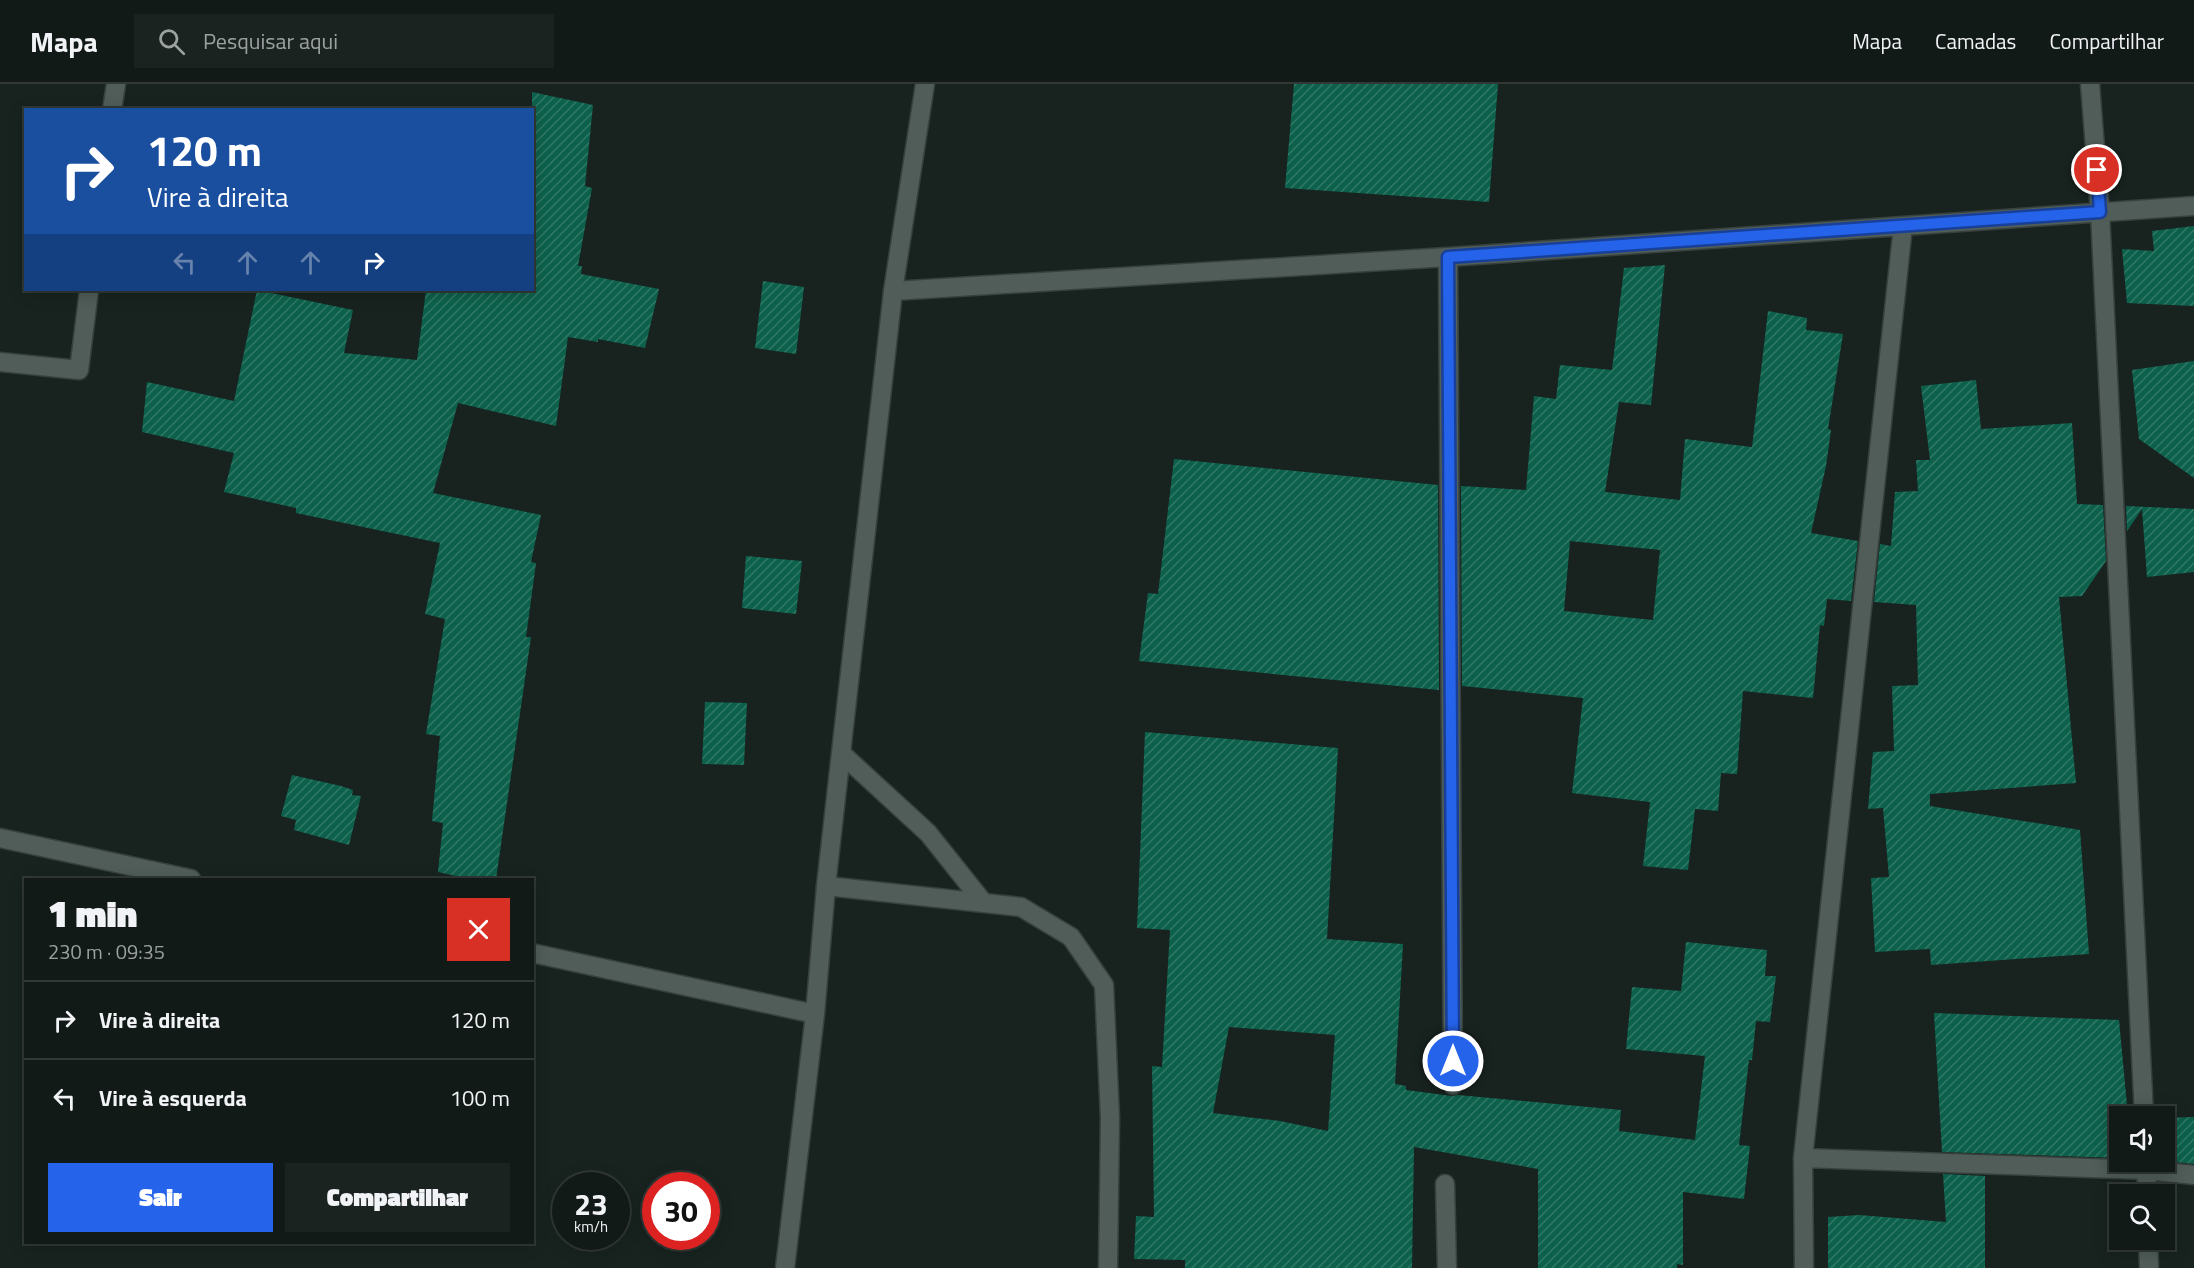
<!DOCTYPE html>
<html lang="pt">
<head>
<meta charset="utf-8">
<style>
  :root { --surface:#121a17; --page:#1b2320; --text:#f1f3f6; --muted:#9ca1a1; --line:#313836; --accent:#2563eb }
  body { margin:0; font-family:"Titillium Web",sans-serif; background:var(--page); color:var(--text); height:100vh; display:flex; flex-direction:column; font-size:22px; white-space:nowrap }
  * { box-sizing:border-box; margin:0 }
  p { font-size:20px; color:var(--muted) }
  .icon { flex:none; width:33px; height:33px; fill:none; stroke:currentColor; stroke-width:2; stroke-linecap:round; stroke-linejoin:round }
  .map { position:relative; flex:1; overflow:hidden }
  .side { position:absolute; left:24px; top:794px; width:510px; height:366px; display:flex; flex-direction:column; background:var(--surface); border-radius:0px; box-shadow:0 3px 15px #0003,0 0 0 2px var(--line) }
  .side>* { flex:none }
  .top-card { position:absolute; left:24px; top:24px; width:510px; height:183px; border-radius:0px; box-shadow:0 3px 15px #0003,0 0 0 2px var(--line); background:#1a4fa0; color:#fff; overflow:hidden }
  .buttons { position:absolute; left:2109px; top:1022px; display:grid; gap:12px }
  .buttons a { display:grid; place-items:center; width:66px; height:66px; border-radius:0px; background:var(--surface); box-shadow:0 3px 15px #0003,0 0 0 2px var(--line); font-size:30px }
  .speed { position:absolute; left:552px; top:1088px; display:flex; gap:12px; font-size:30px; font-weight:700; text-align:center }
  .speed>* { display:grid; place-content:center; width:78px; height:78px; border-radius:50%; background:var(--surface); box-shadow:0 3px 15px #0003,0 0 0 2px var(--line); line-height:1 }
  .speed small { font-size:15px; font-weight:400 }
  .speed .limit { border:9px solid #d22; background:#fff; color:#111 }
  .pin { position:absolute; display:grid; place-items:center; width:51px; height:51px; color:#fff; margin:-26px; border:3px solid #fff; border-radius:50%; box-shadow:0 2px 6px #0007 }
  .me { position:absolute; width:66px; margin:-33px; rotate:0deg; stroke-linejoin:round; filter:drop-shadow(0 0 4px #0008) }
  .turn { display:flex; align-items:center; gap:21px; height:126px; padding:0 24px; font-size:27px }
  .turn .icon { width:78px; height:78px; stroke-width:2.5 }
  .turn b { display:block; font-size:42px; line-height:51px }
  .lanes { display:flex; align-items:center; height:57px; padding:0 24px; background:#0003; justify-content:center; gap:30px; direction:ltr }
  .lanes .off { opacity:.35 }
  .round { display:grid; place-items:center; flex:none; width:63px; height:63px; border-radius:0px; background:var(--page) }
  .headline { display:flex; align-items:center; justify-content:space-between; height:102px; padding:0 24px }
  h1 { font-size:36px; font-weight:800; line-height:45px }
  .action { display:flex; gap:12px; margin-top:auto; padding:12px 24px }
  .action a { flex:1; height:69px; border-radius:0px; background:var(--accent); color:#fff; font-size:24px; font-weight:800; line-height:69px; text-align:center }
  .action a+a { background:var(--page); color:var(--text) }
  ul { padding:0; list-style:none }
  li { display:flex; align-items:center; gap:18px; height:78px; padding:0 24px; border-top:2px solid var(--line) }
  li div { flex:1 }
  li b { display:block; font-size:22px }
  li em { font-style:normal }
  header { display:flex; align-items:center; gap:36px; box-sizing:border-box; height:84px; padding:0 30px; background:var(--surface); border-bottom:2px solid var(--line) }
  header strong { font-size:28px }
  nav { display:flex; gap:33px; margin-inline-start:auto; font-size:21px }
  .search { width:420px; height:54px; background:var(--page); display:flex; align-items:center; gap:15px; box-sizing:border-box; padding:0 21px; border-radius:0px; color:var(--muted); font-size:22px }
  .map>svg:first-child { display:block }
  .building { fill:url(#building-hatch); fill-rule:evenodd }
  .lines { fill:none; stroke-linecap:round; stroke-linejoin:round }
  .street-casing { stroke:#37403c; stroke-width:21 }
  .secondary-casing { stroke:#37403c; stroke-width:21 }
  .street { stroke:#505d58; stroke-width:18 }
  .secondary { stroke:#505d58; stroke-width:18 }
  .route-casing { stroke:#184099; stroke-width:15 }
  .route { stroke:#2563eb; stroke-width:10 }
</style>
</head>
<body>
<header>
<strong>Mapa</strong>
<div class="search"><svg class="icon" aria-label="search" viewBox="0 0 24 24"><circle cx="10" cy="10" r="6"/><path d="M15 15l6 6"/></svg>Pesquisar aqui</div>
<nav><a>Mapa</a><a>Camadas</a><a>Compartilhar</a></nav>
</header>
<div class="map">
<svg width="2194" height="1184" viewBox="0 0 2194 1184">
  <defs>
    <pattern id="building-hatch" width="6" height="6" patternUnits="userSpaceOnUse" patternTransform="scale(1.5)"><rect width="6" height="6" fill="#0d614c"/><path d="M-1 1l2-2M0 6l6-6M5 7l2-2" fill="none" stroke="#307866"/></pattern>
  </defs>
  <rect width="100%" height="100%" fill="#18231f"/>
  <path class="building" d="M 1294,0 L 1498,0 L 1489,118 L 1285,104 Z
    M 532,8 L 593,21 L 585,102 L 592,104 L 578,182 L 582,182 L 581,190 L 659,205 L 645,264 L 598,255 L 598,258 L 568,253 L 556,342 L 458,319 L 433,409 L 541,431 L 531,478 L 536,479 L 526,553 L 531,553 L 496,795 L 469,795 L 438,788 L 443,739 L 432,737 L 440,652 L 426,650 L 445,535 L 425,530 L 440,459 L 296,429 L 296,424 L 224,408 L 234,369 L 142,348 L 147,298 L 234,317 L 257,206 L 353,226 L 344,269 L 417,276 L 426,206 L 532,206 Z
    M 2194,142 L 2194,222 L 2127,219 L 2122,165 L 2154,167 L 2152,147 Z
    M 1665,181 L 1651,321 L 1619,318 L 1605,408 L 1680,416 L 1685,355 L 1752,363 L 1768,227 L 1807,234 L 1806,246 L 1843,250 L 1828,345 L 1831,346 L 1826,382 L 1811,449 L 1858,457 L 1851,517 L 1827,515 L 1824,542 L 1820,541 L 1813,614 L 1743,607 L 1737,690 L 1721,689 L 1718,727 L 1695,725 L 1688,786 L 1643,782 L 1650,718 L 1572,709 L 1583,614 L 1462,602 L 1461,402 L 1526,406 L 1534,312 L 1556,315 L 1560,281 L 1612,286 L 1624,184 ZM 1570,457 L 1660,466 L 1653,536 L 1564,527 Z
    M 763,197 L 804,203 L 796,270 L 755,264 Z
    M 2194,277 L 2194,394 L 2139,355 L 2132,286 Z
    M 1976,296 L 1981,345 L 2072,339 L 2077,420 L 2103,421 L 2106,477 L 2082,512 L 2059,513 L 2076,699 L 1930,710 L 1930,722 L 2080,746 L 2089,870 L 1931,881 L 1930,865 L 1875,868 L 1871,794 L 1889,793 L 1883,724 L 1868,725 L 1873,668 L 1894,667 L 1892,602 L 1918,601 L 1916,521 L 1874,518 L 1880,460 L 1891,462 L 1895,408 L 1918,407 L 1916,376 L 1930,376 L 1921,302 Z
    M 1174,375 L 1438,401 L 1439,606 L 1139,577 L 1148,509 L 1158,510 Z
    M 2126,422 L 2194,425 L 2194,488 L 2147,493 L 2142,425 L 2127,447 Z
    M 746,472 L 802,477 L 796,530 L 742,524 Z
    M 705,618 L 747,619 L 744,681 L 702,680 Z
    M 1145,648 L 1338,664 L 1327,855 L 1403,860 L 1395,1000 L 1406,1002 L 1406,1006 L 1452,1012 L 1458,1011 L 1621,1026 L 1619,1047 L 1695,1056 L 1705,972 L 1626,965 L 1632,903 L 1681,907 L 1686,858 L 1767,866 L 1765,892 L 1776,892 L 1770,938 L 1756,937 L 1752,976 L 1749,976 L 1739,1061 L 1750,1062 L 1744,1115 L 1683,1108 L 1683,1181 L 1677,1180 L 1677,1184 L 1538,1184 L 1538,1085 L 1414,1063 L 1412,1184 L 1185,1184 L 1185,1176 L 1134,1175 L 1136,1132 L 1154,1133 L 1152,982 L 1162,983 L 1170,846 L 1137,844 ZM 1229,943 L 1335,951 L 1328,1047 L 1280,1037 L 1213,1029 Z
    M 292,691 L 341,702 L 353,706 L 352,711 L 361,712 L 349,761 L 294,746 L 296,736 L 281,732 Z
    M 1934,929 L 2119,936 L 2128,1032 L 2120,1032 L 2120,1074 L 1942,1068 Z
    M 2194,1033 L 2194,1080 L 2164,1077 L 2164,1034 Z
    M 1943,1090 L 1985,1092 L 1985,1184 L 1828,1184 L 1828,1133 L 1859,1131 L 1946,1138 Z"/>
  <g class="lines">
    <g class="street-casing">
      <path id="street" d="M 2090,0 L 2100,128 L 2144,1032
        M 112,26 L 116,0
        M 1448,173 L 1453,1001
        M 893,207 L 1448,173 L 2194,122
        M 0,278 L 79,286 L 89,206
        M 842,670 L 928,749 L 983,818
        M 826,802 L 1021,823 L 1071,853 L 1104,901 L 1110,1034 L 1108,1184
        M 1803,1074 L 2147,1086 L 2194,1091
        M 2146,1077 L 2147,1110
        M 1445,1100 L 1447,1184
        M 2148,1155 L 2149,1184
        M 1804,1184 L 1803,1074 L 1903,142"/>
    </g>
    <g class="secondary-casing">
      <path id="secondary" d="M 0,754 L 191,795
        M 532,869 L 815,930
        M 785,1184 L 815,930 L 826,802 L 893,207 L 925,0"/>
    </g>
    <use href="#street" class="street"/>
    <use href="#secondary" class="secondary"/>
  </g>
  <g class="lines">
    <g class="route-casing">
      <path id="route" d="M 1453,977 L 1448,173 L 2100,128 L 2097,86"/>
    </g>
    <use href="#route" class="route"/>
  </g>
</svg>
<div class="buttons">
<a><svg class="icon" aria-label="sound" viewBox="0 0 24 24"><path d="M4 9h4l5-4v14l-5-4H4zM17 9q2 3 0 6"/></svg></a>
<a><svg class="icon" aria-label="search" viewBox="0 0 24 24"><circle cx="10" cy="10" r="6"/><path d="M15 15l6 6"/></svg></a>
</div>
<div class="speed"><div>23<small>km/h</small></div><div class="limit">30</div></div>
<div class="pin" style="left:2097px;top:86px;background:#d93025"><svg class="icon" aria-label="arrive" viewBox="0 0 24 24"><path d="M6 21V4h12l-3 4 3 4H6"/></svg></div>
<svg class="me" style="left:1453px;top:977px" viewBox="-20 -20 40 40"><circle r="17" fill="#2563eb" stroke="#fff" stroke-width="3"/><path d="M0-11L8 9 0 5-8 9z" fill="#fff"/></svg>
<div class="top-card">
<div class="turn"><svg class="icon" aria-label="right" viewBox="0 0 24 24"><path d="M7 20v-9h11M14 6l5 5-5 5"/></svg><div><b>120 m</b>Vire à direita</div></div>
<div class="lanes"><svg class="icon off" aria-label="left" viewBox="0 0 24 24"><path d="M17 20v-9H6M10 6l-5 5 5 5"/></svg><svg class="icon off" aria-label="ahead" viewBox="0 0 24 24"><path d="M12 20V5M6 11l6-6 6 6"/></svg><svg class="icon off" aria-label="ahead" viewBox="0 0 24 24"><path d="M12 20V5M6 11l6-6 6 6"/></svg><svg class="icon" aria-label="right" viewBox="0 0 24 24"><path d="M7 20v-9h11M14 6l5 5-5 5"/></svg></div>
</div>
<section class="side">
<div class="headline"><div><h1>1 min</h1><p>230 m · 09:35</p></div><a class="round" style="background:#d93025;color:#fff"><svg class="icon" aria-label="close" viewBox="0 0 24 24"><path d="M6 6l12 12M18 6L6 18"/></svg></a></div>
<ul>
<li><svg class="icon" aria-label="right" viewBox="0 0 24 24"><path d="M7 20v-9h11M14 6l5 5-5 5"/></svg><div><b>Vire à direita</b></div><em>120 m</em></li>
<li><svg class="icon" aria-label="left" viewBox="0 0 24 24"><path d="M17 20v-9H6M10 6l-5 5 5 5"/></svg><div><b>Vire à esquerda</b></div><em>100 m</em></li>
</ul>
<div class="action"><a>Sair</a><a>Compartilhar</a></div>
</section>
</div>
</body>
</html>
